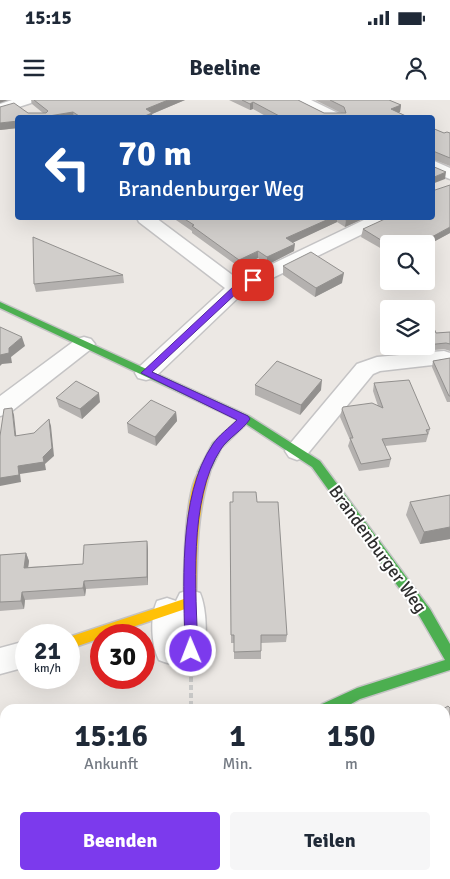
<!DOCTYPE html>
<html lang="de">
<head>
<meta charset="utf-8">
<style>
  :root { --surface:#fff; --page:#f6f6f7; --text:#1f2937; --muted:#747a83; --accent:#7c3aed }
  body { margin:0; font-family:Signika,sans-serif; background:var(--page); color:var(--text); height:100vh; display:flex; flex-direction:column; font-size:19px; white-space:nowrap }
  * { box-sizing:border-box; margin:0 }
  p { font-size:16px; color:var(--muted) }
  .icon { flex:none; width:28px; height:28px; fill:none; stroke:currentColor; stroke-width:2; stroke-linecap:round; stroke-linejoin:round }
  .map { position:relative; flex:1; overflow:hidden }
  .details { position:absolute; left:0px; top:604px; width:450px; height:176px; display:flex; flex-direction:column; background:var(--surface); border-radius:15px 15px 0 0; box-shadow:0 5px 20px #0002 }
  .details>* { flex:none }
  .banner { position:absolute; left:15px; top:15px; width:420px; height:105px; border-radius:5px; box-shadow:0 5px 20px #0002; background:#1a4fa0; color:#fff; overflow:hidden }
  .buttons { position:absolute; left:380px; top:135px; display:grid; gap:10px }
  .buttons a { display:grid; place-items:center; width:55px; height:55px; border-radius:5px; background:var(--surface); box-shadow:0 5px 20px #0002; font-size:25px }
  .speed { position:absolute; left:15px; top:524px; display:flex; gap:10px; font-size:25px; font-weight:700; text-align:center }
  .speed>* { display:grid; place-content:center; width:65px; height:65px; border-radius:50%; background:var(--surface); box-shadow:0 5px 20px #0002; line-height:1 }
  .speed small { font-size:12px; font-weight:400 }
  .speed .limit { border:8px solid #d22; background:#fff; color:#111 }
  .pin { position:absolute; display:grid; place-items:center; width:42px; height:42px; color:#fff; margin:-21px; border-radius:10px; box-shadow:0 2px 8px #0006 }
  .me { position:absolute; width:55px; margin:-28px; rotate:359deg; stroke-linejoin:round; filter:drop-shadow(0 0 4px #0008) }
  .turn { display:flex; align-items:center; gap:18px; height:105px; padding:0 20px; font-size:22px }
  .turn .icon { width:65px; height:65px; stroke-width:2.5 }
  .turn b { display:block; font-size:35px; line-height:42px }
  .eta { display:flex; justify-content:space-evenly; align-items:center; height:85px; text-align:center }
  .eta b { font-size:30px; font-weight:800; line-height:35px }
  .action { display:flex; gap:10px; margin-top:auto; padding:10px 20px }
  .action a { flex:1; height:58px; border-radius:5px; background:var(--accent); color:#fff; font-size:20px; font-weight:800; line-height:58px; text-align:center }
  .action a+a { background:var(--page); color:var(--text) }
  .status { display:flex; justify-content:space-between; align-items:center; height:35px; padding:0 25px; background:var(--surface); direction:ltr }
  .status svg { height:14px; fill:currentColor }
  header { display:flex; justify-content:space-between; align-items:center; height:65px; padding:0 20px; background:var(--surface); font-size:22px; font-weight:800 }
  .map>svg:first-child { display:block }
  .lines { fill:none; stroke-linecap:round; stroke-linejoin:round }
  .street-casing { stroke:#c5c4c5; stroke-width:3 }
  .fast-casing { stroke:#c5c4c5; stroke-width:3 }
  .slow-casing { stroke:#c5c4c5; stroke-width:3 }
  .path { stroke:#c9c9c8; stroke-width:4; stroke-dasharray:5 3; stroke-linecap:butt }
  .street { fill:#fcfcfb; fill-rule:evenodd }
  .fast { fill:#4caf50; fill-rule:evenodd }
  .slow { fill:#ffc107; fill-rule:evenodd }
  .wall { fill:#b4b1af }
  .shaded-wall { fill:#92908e }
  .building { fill:#d1cecb; stroke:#92908e }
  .route { fill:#7c3aed; stroke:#51269a }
  .labels { text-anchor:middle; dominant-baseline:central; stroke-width:4; stroke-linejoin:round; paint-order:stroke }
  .street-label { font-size:18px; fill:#2e2e2e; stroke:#fff }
</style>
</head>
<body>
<div class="status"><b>15:15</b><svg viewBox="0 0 49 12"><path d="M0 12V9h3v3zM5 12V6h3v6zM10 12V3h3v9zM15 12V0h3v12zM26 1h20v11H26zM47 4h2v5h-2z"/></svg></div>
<header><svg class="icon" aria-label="menu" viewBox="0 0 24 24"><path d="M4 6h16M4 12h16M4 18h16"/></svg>Beeline<svg class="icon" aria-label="person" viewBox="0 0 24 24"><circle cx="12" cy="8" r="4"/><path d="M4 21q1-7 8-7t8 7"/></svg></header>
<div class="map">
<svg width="450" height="779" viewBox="0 0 450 779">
  <rect width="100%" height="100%" fill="#ece8e4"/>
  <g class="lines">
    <g class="street-casing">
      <path id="street" d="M 12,0 L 33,0 L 31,3 L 0,13 L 0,4 Z
        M 292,0 L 311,0 L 342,15 L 344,18 L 324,18 L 294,3 Z
        M 432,60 L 450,68 L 450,79 L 432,72 Z
        M 137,118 L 156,118 L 239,180 L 368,118 L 390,118 L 387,122 L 244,192 L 154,278 L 146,280 L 138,278 L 135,273 L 138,268 L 225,188 L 139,122 Z
        M 84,237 L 91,239 L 95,244 L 91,249 L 8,314 L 0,316 L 0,296 L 77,239 Z
        M 444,251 L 450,253 L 450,263 L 380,271 L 373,274 L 305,357 L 297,360 L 289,357 L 285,351 L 289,345 L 357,264 L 377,257 Z
        M 190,490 L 200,493 C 207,509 208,545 201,560 C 187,566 173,566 159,560 C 151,545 150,517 157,501 L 167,498 L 176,501 L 180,493 Z
        M 26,541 L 26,567 L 0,574 L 0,548 Z
        M 133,775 L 169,775 L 169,779 L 133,779 Z"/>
    </g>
    <g class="fast-casing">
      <path id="fast" d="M 0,202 L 249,316 L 320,361 L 430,509 L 450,544 L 450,570 L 360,599 L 342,609 L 320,609 L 322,604 L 357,588 L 445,560 L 420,517 L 312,367 L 246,324 L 221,348 L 208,375 L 200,375 L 198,372 L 213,343 L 238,320 L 0,208 Z"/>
    </g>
    <g class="slow-casing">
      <path id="slow" d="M 204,368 L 210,372 C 196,415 197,458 196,502 L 194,506 L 109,535 L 101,535 L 101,538 L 69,549 L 69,537 L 184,499 C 184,478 184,374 204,368 Z
        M 5,756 L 5,772 L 0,774 L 0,758 Z"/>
    </g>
    <path class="path" d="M 191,577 L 191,609"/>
    <use href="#street" class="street"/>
    <use href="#fast" class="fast"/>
    <use href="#slow" class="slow"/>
  </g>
  <path class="wall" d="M 31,0 L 185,0 L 152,14 L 153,18 L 18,18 L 18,28 L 0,30 L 0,7 L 28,13 L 43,13 L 32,4 Z
    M 229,0 L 298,0 L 324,13 L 341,13 L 315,0 L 389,0 L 401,5 L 400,12 L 398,12 L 410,18 L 269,18 L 253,9 L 250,10 Z
    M 432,28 L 444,33 L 450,33 L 450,66 L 432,59 Z
    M 173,118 L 365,118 L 345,127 L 337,122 L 293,142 L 294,151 L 267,165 L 258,158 L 239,167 L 192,133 L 192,131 Z
    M 363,129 L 450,133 L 426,146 L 426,144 L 389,144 L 389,153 L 361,137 Z
    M 283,166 L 342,183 L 315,197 L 283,175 Z
    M 123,175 L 124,183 L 36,192 L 34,184 Z
    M 426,213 L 436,233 L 450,232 L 450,251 L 444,249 L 425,251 L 423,246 L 426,246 Z
    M 450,258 L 450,302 L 447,302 L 432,267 L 433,261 Z
    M 374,283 L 430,329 L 426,342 L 385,346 L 391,359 L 389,367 L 359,371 L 348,346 L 350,340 L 340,317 L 342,309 L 378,306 L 373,291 Z
    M 255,285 L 321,290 L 300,315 L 255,295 Z
    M 56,298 L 100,302 L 82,319 L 59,307 Z
    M 176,312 L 177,321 L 156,346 L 128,333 L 127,323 Z
    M 450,395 L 450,439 L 420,444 L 406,415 L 410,402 Z
    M 233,402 L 257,402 L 287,535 L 286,542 L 261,543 L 261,559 L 234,559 L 234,543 L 231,543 L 230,410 Z
    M 147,441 L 148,450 L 148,485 L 86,489 L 85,496 L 25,500 L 24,509 L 0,511 L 0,455 L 26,453 L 29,461 L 28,467 L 83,464 Z"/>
  <path class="shaded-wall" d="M 0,0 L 8,0 L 0,3 Z
    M 168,0 L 185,0 L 152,14 L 153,18 L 140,18 L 146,9 Z
    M 253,2 L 253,9 L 250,10 L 250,4 Z
    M 401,5 L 400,12 L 390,16 L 391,9 Z
    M 73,12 L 74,18 L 37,18 Z
    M 18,21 L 18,28 L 0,30 L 0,23 Z
    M 446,72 L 445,79 L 432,84 L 432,78 Z
    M 331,118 L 337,118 L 337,122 L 286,146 L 286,138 Z
    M 351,118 L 365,118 L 345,127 L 346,120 Z
    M 450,127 L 450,133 L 426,146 L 426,144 L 419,144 Z
    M 295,144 L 294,151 L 267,165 L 267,157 Z
    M 258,151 L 258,158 L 239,167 L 239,160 Z
    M 344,173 L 342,183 L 315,197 L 316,188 Z
    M 22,237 L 25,246 L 11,257 L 12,263 L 2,264 L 0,266 L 0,255 Z
    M 322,280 L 321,290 L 300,315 L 301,305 Z
    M 99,293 L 100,302 L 82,319 L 80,309 Z
    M 12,308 L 14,315 L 17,343 L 15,336 Z
    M 176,312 L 177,321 L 156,346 L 155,337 Z
    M 49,319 L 51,326 L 54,356 L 45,364 L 46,370 L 20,374 L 21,382 L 0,386 L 0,378 L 18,366 L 43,357 Z
    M 450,427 L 450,439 L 420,444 L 424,432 Z
    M 147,441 L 148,450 L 148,485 L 147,477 Z
    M 26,453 L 29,461 L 27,476 L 24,468 Z
    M 84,481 L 86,489 L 85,496 L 83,488 Z
    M 22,492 L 25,500 L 24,509 L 21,501 Z
    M 450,722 L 450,725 L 445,728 L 445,724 Z"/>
  <path class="building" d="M 34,0 L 168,0 L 146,9 L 152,13 L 140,18 L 82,18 L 73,12 L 37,18 L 18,18 L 18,21 L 0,23 L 0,7 L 14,3 L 28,13 L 46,13 L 48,11 Z
    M 242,0 L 298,0 L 324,13 L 346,13 L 344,7 L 330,0 L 389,0 L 401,5 L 391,9 L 410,18 L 283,18 L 253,2 L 250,4 Z
    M 432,28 L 444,33 L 447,32 L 450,33 L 450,58 L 433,51 L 432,58 Z
    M 432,66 L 446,72 L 432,78 Z
    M 450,85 L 450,127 L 419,144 L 389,144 L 389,145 L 363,129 L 387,118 L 432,118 L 432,91 Z
    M 183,118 L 331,118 L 286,138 L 295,144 L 267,157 L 258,151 L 239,160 L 192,126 L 194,125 Z
    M 342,118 L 351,118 L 346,120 Z
    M 33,137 L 123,175 L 34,184 Z
    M 311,152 L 344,173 L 316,188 L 283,166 Z
    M 427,212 L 436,233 L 450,232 L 450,244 L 446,243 L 426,245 L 426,213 Z
    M 0,227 L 22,237 L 9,248 L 9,253 L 0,255 Z
    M 450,258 L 450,296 L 449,296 L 433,261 Z
    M 277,261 L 322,280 L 301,305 L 255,285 Z
    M 409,280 L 430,329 L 426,330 L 428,334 L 382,339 L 391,359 L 361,364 L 350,338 L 353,338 L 342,309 L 343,307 L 372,303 L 383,308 L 374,283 Z
    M 76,281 L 99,293 L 80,309 L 56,298 Z
    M 151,300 L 176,312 L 155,337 L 127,323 Z
    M 12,308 L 15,336 L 34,333 L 49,319 L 52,348 L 43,357 L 44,362 L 18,366 L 19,375 L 0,378 L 0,336 L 4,309 Z
    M 233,392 L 256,392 L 257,402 L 278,402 L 287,535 L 261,535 L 261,551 L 234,552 L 234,535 L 231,535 L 230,402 L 233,402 Z
    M 450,395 L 450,427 L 424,432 L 410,402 Z
    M 147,441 L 147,477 L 84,481 L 83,488 L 22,492 L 21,501 L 0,502 L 0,455 L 26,453 L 24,468 L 83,464 L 84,445 Z
    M 448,606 L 450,608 L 450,722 L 445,724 L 445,609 L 443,609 Z"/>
  <path class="route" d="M 253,177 L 256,178 L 256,182 L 240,190 L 152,272 L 248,316 L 250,319 C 242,331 228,338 221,349 C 188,398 196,493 198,551 L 196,555 L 191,557 L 187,555 L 185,551 C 184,490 177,396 213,344 C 219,335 229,328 237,320 L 141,273 L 234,186 Z"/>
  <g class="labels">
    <g class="street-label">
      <text transform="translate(378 449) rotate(54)">Brandenburger Weg</text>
    </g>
  </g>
</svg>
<div class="buttons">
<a><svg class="icon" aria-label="search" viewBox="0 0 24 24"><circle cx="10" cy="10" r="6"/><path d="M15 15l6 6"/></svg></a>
<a><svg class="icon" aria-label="layers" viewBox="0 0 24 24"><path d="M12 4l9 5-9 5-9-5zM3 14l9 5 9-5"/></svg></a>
</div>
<div class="speed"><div>21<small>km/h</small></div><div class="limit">30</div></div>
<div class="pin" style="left:253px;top:180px;background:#d93025"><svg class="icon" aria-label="arrive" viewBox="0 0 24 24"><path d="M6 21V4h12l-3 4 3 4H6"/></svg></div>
<svg class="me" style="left:191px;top:551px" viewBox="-20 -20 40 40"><circle r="17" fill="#7c3aed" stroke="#fff" stroke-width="3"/><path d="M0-11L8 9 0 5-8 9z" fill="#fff"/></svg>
<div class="banner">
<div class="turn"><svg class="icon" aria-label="left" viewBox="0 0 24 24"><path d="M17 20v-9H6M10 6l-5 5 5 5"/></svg><div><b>70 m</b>Brandenburger Weg</div></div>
</div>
<section class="details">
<div class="eta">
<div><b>15:16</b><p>Ankunft</p></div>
<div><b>1</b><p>Min.</p></div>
<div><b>150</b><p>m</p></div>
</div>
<div class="action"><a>Beenden</a><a>Teilen</a></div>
</section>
</div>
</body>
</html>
